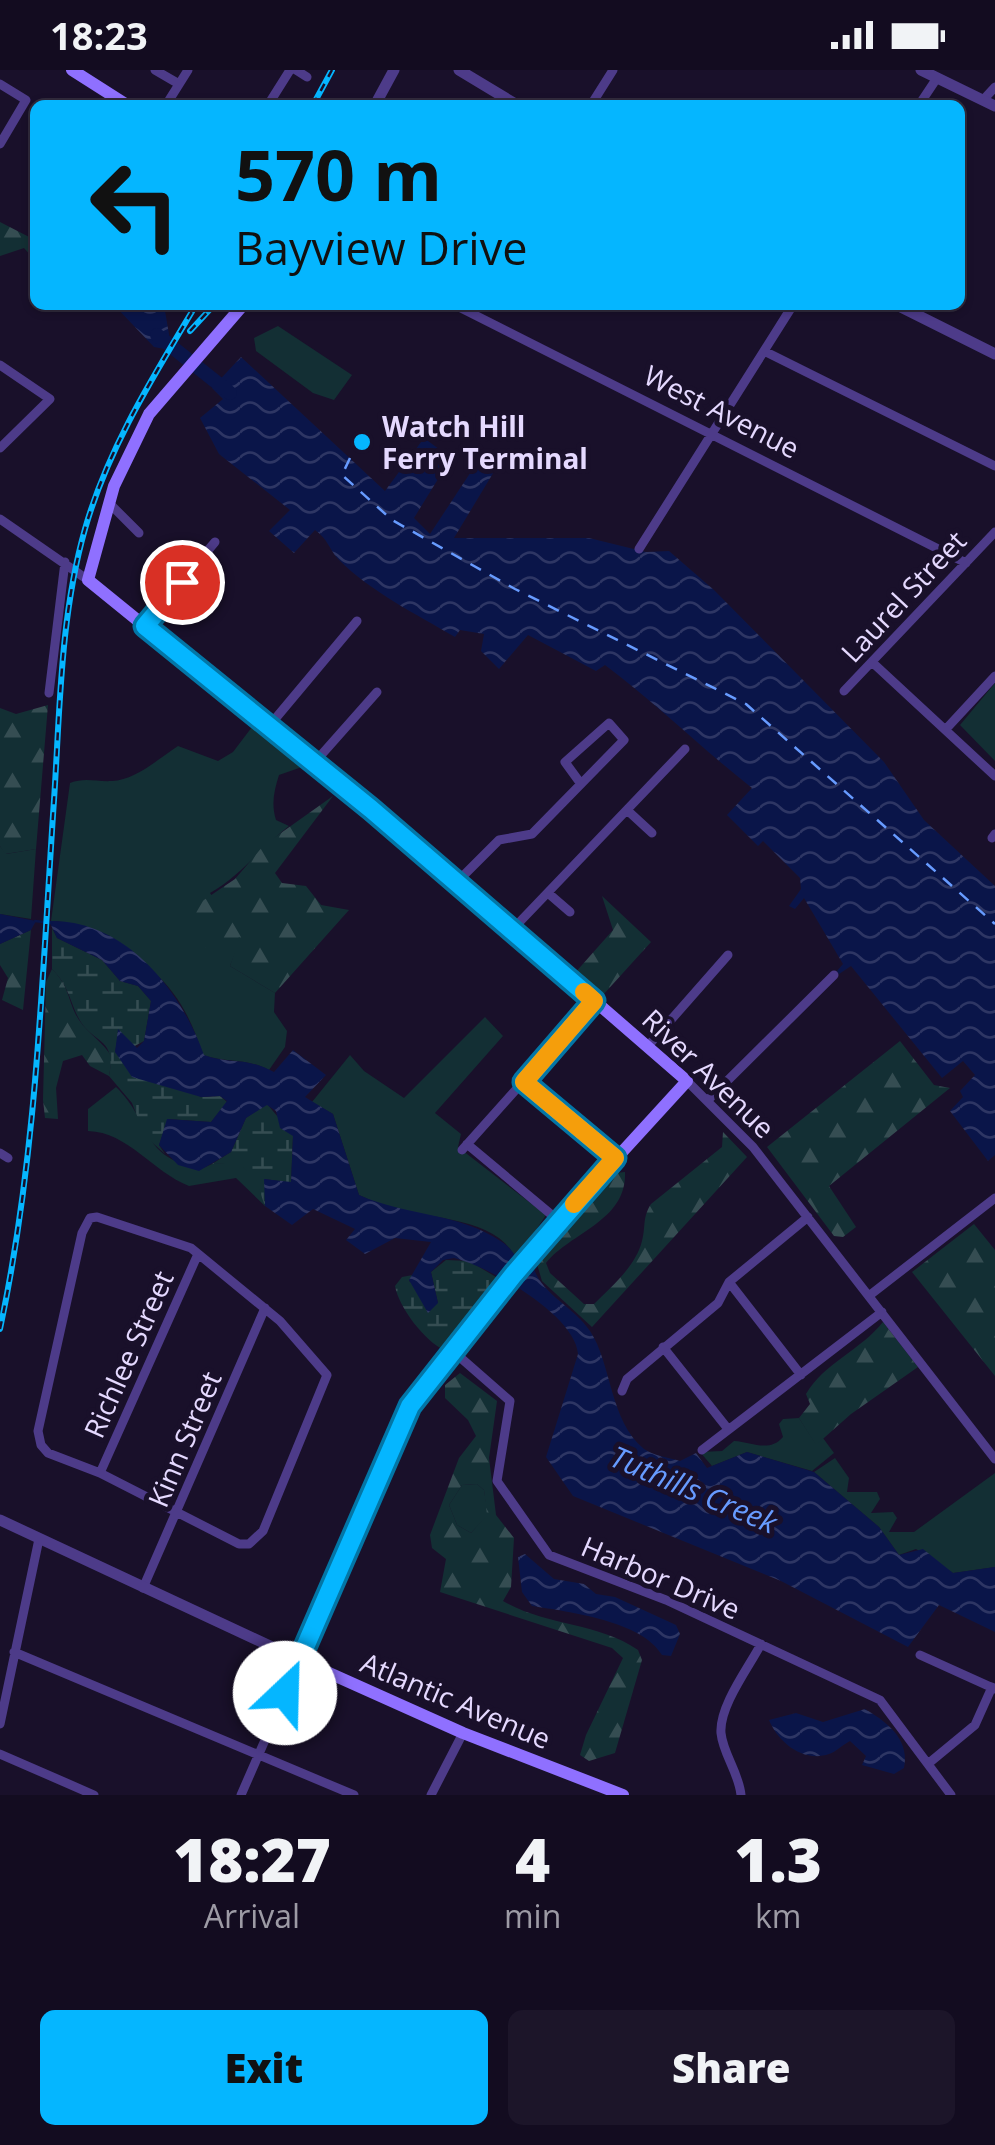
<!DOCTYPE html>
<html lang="en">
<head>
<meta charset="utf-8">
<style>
  :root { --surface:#130c20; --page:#1c1529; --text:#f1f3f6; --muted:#9d9ba5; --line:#322c3e; --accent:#05b6ff }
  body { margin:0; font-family:"Open Sans",sans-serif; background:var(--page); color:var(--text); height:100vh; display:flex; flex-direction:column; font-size:38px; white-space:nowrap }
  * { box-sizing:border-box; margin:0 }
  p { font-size:32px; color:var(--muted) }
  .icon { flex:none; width:55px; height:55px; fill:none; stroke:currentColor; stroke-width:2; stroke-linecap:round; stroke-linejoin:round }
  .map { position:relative; height:1725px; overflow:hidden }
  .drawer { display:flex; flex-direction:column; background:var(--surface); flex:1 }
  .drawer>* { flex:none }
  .banner { position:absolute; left:30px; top:30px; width:935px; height:210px; border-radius:15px; box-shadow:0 2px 8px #0004,0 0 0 2px var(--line); background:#05b6ff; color:#111; overflow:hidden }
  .pin { position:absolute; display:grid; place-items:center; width:85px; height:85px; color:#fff; margin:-42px; border:5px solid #fff; border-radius:50%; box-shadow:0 2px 10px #0007 }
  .me { position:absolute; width:110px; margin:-55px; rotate:24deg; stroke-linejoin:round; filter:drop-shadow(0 0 8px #0008) }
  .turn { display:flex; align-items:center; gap:35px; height:210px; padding:0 40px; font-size:45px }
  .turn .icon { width:130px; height:130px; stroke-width:2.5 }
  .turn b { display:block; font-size:70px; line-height:85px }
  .eta { display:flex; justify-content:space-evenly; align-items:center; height:170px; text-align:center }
  .eta b { font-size:60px; font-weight:800; line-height:70px }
  .cta { display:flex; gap:20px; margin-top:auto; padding:20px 40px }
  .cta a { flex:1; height:115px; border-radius:15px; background:var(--accent); color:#111; font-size:40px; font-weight:800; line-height:115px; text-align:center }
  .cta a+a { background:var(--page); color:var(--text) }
  .status { display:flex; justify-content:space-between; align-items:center; height:70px; padding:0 50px; background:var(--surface); direction:ltr }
  .status svg { height:28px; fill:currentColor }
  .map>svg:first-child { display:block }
  .grass { fill:#132f34 }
  .forest { fill:url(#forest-firs); fill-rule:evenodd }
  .wetland { fill:url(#wetland-marsh) }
  .water { fill:url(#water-waves) }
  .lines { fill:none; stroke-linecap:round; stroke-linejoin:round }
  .stream { stroke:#0a1549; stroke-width:2.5 }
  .river { stroke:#0a1549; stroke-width:14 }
  .ferry { stroke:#679bff; stroke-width:2.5; stroke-dasharray:12 10; stroke-linecap:butt }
  .minor { stroke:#4d3b89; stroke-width:9 }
  .tertiary { stroke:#4d3b89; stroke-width:11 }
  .secondary { stroke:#8f70ff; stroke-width:12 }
  .rail-casing { stroke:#05b6ff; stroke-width:6 }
  .rail { stroke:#19102a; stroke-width:2.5; stroke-dasharray:8; stroke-linecap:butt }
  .route-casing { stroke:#0376a6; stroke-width:25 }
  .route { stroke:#05b6ff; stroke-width:18 }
  .slow { stroke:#f59e0b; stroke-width:18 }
  .poi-dot { fill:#05b6ff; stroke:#19102a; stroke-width:4 }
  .labels { text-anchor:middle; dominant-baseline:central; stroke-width:10; stroke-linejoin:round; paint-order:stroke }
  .street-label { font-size:28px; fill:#e5d9ff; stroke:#19102a }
  .poi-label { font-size:28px; font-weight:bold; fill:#e5d9ff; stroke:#19102a; text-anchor:start }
  .water-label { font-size:30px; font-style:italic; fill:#679bff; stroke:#19102a }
</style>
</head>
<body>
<div class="status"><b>18:23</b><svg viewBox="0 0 49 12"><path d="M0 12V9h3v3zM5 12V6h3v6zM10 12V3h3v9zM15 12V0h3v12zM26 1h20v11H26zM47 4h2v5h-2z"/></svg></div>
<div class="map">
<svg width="995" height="1725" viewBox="0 0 995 1725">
  <defs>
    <pattern id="forest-firs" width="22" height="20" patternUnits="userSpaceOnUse" patternTransform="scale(2.5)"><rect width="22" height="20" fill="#132f34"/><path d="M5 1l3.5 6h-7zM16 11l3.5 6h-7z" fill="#354d52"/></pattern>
    <pattern id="wetland-marsh" width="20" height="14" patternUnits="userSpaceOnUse" patternTransform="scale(2.5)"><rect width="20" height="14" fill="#132f34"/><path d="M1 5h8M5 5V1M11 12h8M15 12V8" fill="none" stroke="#354d52"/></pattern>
    <pattern id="water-waves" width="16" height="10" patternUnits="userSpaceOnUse" patternTransform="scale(2.5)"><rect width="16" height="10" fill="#0a1549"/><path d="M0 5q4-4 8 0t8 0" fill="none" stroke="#2e3664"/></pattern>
  </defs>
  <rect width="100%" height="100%" fill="#19102a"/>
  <path class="grass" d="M 278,256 L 352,305 L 334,330 L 313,323 L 256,281 L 254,268 Z
    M 995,613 L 995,691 L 960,655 Z
    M 252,657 L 302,697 L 279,705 C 274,721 271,734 276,750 L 289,756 C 260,778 242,805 210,823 L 242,866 L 230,896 L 275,923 L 274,942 L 287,961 L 285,977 L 269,1000 C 247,988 226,993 203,985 C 183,923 159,898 102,869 C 84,859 71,851 51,851 L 70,713 C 85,707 96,712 112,711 C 136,710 158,689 178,676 L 218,691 L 233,682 Z
    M 0,776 L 6,784 L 36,779 L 31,849 L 0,844 Z
    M 485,947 L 503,966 L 435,1043 L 461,1064 L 458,1077 L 546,1145 L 516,1190 C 501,1147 424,1148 389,1138 C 379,1135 369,1129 359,1125 L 333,1044 L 312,1032 L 350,985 L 364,1001 L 404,1028 Z
    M 116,1017 C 153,1053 137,1083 199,1100 L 212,1094 L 239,1092 L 257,1111 L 265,1136 L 236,1108 L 189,1116 C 153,1102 128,1062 88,1061 L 88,1039 Z
    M 799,1348 L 816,1374 L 823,1368 L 834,1383 L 812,1401 L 747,1382 L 712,1396 L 700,1382 L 722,1381 L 734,1371 C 752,1372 769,1383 783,1367 L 779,1354 L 783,1349 Z
    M 835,1388 L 849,1408 L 847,1422 L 877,1422 L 880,1429 L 871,1443 L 893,1442 L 897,1448 L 889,1462 L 914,1462 L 995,1403 L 995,1497 L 953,1503 L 916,1479 L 899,1485 L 879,1457 L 814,1402 Z
    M 477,1414 L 484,1420 L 488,1445 L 471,1463 L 457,1455 L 449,1435 L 462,1415 Z"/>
  <path class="forest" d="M 0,152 L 35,170 L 35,190 L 24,178 L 0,186 Z
    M 48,635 L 36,779 L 5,784 L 0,776 L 0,638 L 16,644 Z
    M 333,726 L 275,803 L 282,813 L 306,816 L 321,835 L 349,840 L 275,923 L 230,896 L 240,867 L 211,881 L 195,871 L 195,836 L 235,809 L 264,775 Z
    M 602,826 L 651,872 L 603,925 L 574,904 L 613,860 Z
    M 31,860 L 23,940 L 2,930 L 8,908 L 0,895 L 0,874 Z
    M 52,899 C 71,918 67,931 79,950 C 88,964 104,972 112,988 L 109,1006 L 90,996 L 82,985 L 63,991 L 56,1018 L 58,1049 L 45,1048 L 43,1030 L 46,912 Z
    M 900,971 L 934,1015 L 950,1018 L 829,1116 L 856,1157 L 843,1167 L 834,1166 L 767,1077 Z
    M 723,1062 L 747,1087 L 592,1257 L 542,1211 L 537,1194 L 616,1103 L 625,1102 C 627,1151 571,1162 546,1193 L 550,1203 L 584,1234 L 594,1234 C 611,1217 636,1196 642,1171 C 646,1157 642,1148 651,1134 L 722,1077 Z
    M 974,1154 L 995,1180 L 995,1306 L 912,1202 Z
    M 883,1252 L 918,1297 L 851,1344 L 816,1375 L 799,1348 L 810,1334 L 806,1324 C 824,1293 861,1280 883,1252 Z
    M 460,1303 L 497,1331 L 489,1388 L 496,1445 L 514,1468 L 511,1517 L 503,1531 C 545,1556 597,1552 638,1580 L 642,1590 L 615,1683 L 589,1691 L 580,1685 L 586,1665 L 623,1588 L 612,1578 L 440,1522 L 446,1489 L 432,1478 L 430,1465 L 459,1388 L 476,1366 L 468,1350 L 445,1328 L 445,1315 ZM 477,1414 L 484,1420 L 487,1445 L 471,1463 L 457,1455 L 449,1435 L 462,1415 Z"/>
  <path class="wetland" d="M 52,858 L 57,868 L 102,890 L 120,911 L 138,916 L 151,931 L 144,971 L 131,978 L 119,961 L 115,982 L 201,1027 L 220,1026 L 227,1032 L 211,1052 L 168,1049 L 159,1075 L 165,1084 L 145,1066 L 132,1033 L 109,1006 C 117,966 92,975 78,947 C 69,928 68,915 52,899 Z
    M 267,1034 L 293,1065 L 291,1113 L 265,1109 L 265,1136 L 256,1111 L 239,1093 L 212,1094 L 231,1082 L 246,1048 Z
    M 446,1190 L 469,1191 L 501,1210 L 444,1280 C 425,1271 399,1238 395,1216 L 402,1207 L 413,1205 L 409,1211 L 438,1233 L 431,1202 Z"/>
  <path class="water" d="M 114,235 L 164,235 L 170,270 L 165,279 L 154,277 Z
    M 241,287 L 385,421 L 424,368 L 451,388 L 414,448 L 430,464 L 482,385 L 498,395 L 454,468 L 589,468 L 646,482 L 669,481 L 714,520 L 884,692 L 924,750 L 995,816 L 995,1085 L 988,1091 L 950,1041 L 963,1027 L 960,1021 L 975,1005 L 963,991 L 942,1008 L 851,896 L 839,904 L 837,901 L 843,894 L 804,828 L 795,839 L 789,836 L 801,819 L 800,808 L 763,771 L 758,776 L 727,745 L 752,718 C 701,678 656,633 605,595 L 596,601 L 528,565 L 499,599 L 481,581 L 484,564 L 460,560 L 455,567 C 416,544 371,522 338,489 C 329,479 328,469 315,460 L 294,483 L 269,461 L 290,440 L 219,384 L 200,348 L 223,329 L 212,318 Z
    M 0,844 L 36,851 L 31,860 L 0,874 Z
    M 49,851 C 125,849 181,920 204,985 C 231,995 243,986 274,1002 L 293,980 L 326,1005 L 305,1027 L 333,1044 L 359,1125 C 406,1146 458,1142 502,1172 C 513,1179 518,1192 528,1201 L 534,1199 C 543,1225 574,1237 590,1261 C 612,1294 609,1350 644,1379 C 652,1385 670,1388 680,1391 L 696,1383 L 707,1398 L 747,1382 L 814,1402 L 879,1457 L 899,1485 L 923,1479 L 953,1503 L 995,1497 L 995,1562 L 939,1535 L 908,1577 L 781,1511 L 573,1426 L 546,1387 L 578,1284 C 576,1246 491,1197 454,1188 L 443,1190 L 431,1202 L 438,1233 L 428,1243 L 409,1210 L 431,1172 L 395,1168 L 365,1184 L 346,1170 L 355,1159 L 313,1139 L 292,1155 L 265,1136 L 264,1109 L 291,1112 L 293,1066 L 280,1058 L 276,1041 L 267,1035 L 246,1048 L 231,1082 L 199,1101 L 178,1095 L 159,1075 L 167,1049 L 211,1052 L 227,1031 L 220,1026 L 201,1027 L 132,1007 L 115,982 L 118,959 L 137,978 L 144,971 L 151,931 L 138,916 L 120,911 L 102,890 L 57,868 Z
    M 525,1484 L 554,1509 L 584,1514 L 596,1524 L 615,1527 L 676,1555 L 680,1564 L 671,1586 L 662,1585 C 642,1551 570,1542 532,1536 L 522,1522 L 518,1487 Z
    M 865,1639 C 887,1652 910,1669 904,1698 L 894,1704 L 862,1695 L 866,1686 L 850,1671 C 842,1675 836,1682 829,1684 C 803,1693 778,1672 769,1650 L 796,1643 L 823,1652 Z"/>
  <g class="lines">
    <path class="stream" d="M 35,851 L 51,853"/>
    <path class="river" d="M 157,265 L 230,323"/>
    <path class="ferry" d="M 350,388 L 342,405 L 392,450 L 515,519 L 746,634 L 995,854"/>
    <path class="minor" d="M 155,0 L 179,14
      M 296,0 L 307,7
      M 0,14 L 26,30 L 0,74
      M 983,30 L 995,17
      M 166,35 L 188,0
      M 268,35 L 290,0
      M 591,35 L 613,0
      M 919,35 L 937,8
      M 455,235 L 966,493
      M 764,281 L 995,396
      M 0,295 L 50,329 L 0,378
      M 109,433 L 139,463
      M 0,449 L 88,510
      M 639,479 L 793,235
      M 145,555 L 215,472
      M 873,593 L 995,706
      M 844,621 L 995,462
      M 49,623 L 65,492
      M 270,655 L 357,551
      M 946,659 L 995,606
      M 315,692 L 377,622
      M 627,740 L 652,763
      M 992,768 L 995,764
      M 457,812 L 499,770 L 532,764 L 624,670 L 609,653 L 565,692 L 581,714
      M 548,823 L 570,842
      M 511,861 L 685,679
      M 648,976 L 728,885
      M 524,1011 L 615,1088
      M 687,1011 L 753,1077 L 995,1389
      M 708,1030 L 834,905
      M 467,1074 L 559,1151
      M 462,1080 L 595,931
      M 0,1083 L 8,1088
      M 97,1147 L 191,1178 L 280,1251 L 327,1305 L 263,1461 L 249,1474 L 239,1474 L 100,1403 L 48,1383 L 41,1375 L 38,1361 L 82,1163 L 90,1148 Z
      M 729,1212 L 801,1305
      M 870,1225 L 995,1128
      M 663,1277 L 728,1359
      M 454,1282 L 510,1331 L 497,1411 L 549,1485 L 666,1530 L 880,1630 L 951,1725
      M 622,1321 L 627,1309 L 718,1233 L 729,1212 L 808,1147
      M 702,1380 L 882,1242
      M 100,1403 L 198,1184
      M 143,1518 L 265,1238
      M 14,1582 L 354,1725
      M 920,1585 L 995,1619
      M 0,1654 L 39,1469
      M 0,1684 L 94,1725
      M 929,1693 L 975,1655 L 992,1617
      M 241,1725 L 300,1590
      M 431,1725 L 463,1663
      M 741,1725 C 739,1703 723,1684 721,1663 C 719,1636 749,1597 761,1574"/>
    <path class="tertiary" d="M 459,0 L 517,35
      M 921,0 L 995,36
      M 375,35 L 394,0
      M 897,235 L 995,284
      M 0,1450 L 300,1590"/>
    <path class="secondary" d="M 72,0 L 127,35
      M 243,235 L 149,344 L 114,416 L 88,510 L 430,788 L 687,1011 L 559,1151 L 410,1337 L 300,1590 L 463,1663 L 623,1725"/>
    <g class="rail-casing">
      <path id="rail" d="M 313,35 L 332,0
        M 190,261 L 214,235
        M 0,1259 C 37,1085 42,907 54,730 C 60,640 60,547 85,459 C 108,378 153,307 196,235"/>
    </g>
    <use href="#rail" class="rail"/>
  </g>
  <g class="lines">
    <g class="route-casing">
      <path id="route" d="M 182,512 L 145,556 L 371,739 L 594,931 L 524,1012 L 615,1088 L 514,1204 L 410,1336 L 285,1623"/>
    </g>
    <use href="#route" class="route"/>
    <path class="slow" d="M 574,1134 L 615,1088 L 524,1012 L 594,931 L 584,922"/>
  </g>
  <circle class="poi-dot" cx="362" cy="372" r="10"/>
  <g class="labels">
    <g class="street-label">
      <text transform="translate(722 341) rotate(27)">West Avenue</text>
      <text transform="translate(903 526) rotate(-47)">Laurel Street</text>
      <text transform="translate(709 1003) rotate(44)">River Avenue</text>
      <text transform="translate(128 1284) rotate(-66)">Richlee Street</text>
      <text transform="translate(184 1369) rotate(-67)">Kinn Street</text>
      <text transform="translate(661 1507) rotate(23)">Harbor Drive</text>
      <text transform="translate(456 1630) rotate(23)">Atlantic Avenue</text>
    </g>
    <g class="poi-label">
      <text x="382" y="356">Watch Hill<tspan x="382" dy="32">Ferry Terminal</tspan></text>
    </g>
    <g class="water-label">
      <text transform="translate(694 1419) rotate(23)">Tuthills Creek</text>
    </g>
  </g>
</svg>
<div class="pin" style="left:182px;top:512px;background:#d93025"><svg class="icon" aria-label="arrive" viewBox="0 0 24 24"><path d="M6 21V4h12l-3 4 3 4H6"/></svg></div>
<svg class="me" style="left:285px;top:1623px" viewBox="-20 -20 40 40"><circle r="19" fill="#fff"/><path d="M0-13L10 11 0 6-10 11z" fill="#05b6ff"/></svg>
<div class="banner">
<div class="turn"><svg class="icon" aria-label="left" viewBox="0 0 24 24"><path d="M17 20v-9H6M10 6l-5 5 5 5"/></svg><div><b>570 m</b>Bayview Drive</div></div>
</div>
</div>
<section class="drawer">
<div class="eta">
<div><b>18:27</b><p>Arrival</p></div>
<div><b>4</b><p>min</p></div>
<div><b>1.3</b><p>km</p></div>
</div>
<div class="cta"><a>Exit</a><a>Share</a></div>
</section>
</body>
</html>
